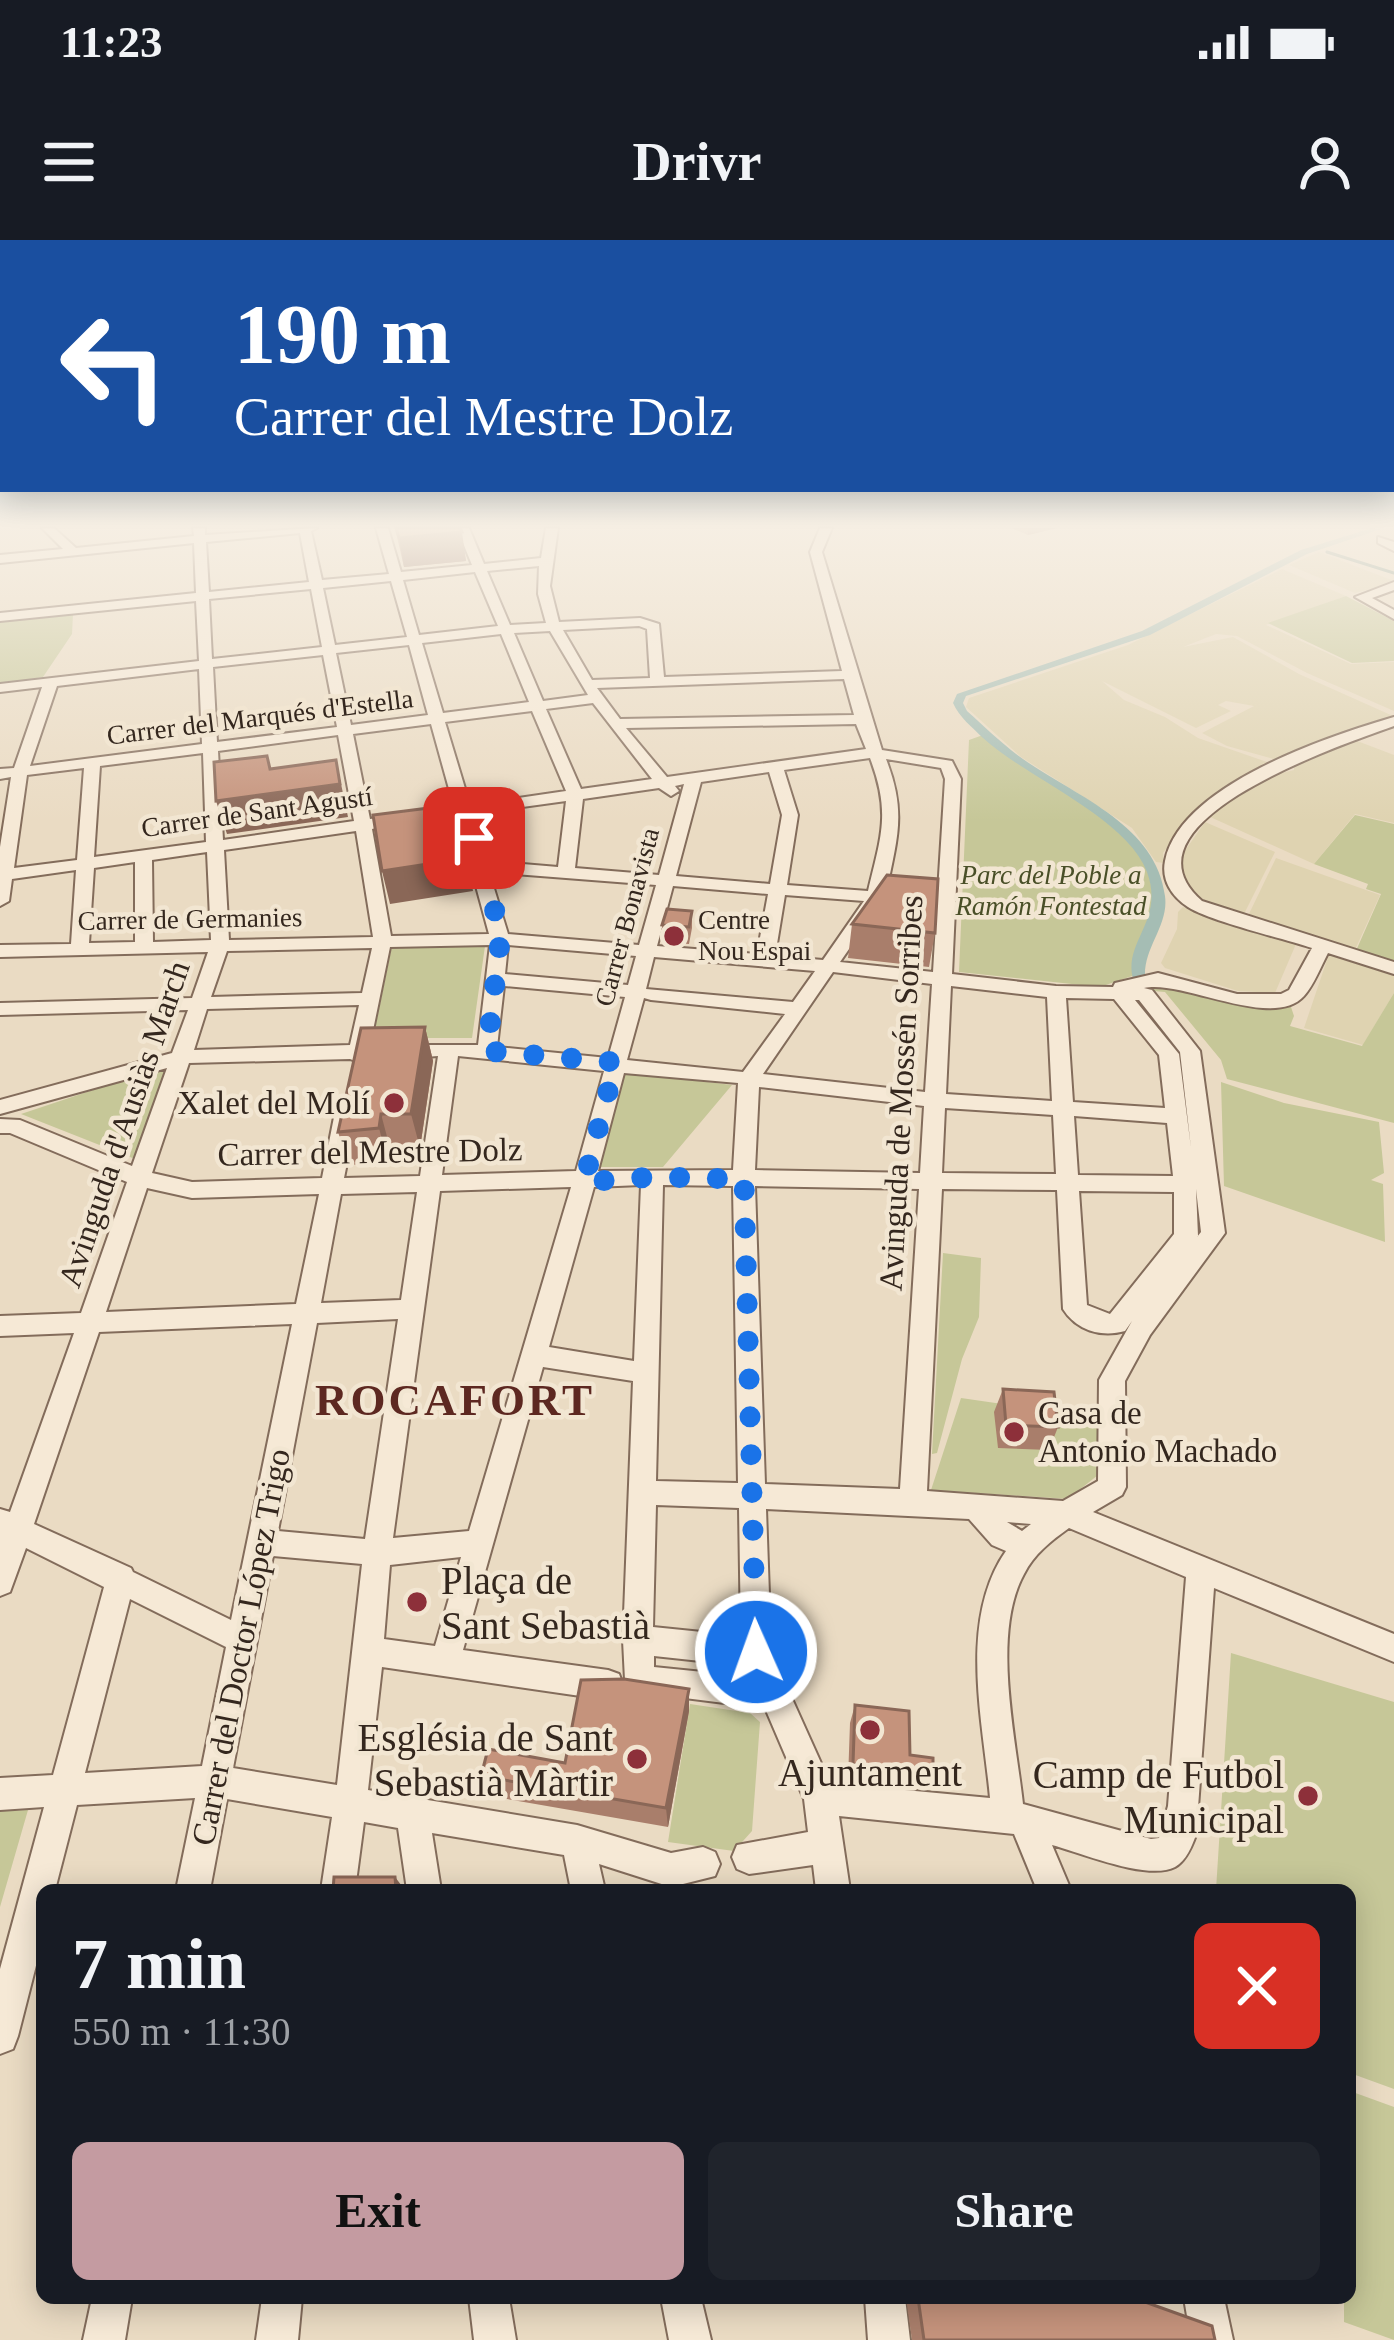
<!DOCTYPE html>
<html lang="en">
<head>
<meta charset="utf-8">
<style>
  :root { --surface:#171b24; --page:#20242c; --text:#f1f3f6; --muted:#9ea1a6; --accent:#c49ba1 }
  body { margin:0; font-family:"Times New Roman",serif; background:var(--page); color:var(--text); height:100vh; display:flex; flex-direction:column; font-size:45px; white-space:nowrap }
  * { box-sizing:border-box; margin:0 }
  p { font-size:39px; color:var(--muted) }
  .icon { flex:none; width:66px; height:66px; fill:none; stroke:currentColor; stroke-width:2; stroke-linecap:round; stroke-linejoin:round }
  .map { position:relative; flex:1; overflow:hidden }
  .details { position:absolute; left:36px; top:1644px; width:1320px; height:420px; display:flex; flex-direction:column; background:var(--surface); border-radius:18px; box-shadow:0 6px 30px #0003 }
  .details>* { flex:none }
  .top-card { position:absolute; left:0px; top:0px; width:1395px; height:252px; box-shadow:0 6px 30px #0003; background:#1a4fa0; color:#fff; overflow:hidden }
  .pin { position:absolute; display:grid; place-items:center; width:102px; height:102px; color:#fff; margin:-51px; border-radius:24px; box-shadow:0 6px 18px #0006 }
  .me { position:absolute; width:132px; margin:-66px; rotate:358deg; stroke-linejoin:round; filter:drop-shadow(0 0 9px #0008) }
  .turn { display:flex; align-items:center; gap:42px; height:252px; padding:0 36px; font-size:54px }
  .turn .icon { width:156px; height:156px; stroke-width:2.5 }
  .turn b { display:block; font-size:84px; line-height:102px }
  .round { display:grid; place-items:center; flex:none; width:126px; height:126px; border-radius:18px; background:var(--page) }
  .summary { display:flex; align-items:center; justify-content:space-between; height:204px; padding:0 36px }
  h1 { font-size:72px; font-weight:600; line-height:90px }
  .primary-button { display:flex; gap:24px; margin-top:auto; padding:24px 36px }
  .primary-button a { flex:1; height:138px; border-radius:18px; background:var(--accent); color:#111; font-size:48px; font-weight:600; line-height:138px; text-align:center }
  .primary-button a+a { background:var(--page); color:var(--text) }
  .status { display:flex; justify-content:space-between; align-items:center; height:84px; padding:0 60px; background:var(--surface); direction:ltr }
  .status svg { height:33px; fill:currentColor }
  header { display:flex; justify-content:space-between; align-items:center; height:156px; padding:0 36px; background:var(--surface); font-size:54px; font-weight:600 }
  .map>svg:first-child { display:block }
  .farmland { fill:#dfd3b1 }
  .green { fill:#c6c798 }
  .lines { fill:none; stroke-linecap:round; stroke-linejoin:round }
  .stream { stroke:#6d8b80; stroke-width:3 }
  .canal { fill:#a5bdb4; fill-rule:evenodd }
  .minor-casing { stroke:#836c5b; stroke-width:4 }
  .minor { fill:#f6e9d6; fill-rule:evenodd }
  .wall { fill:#a97e6b }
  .shaded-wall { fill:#8a6757 }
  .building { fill:#c5937c; stroke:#8a6757; stroke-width:3 }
  .route { stroke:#1a73e8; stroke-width:21; stroke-dasharray:0 37.8 }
  .poi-dot { fill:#8d303a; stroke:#f2e6d2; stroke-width:4.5 }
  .labels { text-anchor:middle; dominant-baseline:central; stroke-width:9; stroke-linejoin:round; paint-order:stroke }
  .far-street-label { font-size:27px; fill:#34271e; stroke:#f2e6d2 }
  .far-park-label { font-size:27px; font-style:italic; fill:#494f27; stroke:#f2e6d2 }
  .far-poi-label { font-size:27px; fill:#34271e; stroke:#f2e6d2; text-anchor:start }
  .street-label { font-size:33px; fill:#34271e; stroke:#f2e6d2 }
  .poi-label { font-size:33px; fill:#34271e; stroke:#f2e6d2; text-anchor:end }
  .near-poi-label { font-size:39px; fill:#34271e; stroke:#f2e6d2; text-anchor:end }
  .district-label { font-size:45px; font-weight:bold; letter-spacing:3px; fill:#5d2821; stroke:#f2e6d2 }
</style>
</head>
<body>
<div class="status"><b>11:23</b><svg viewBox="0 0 49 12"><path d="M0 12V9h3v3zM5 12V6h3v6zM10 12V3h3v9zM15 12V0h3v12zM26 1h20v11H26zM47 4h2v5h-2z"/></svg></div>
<header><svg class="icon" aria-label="menu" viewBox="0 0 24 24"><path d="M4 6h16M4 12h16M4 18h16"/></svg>Drivr<svg class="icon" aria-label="person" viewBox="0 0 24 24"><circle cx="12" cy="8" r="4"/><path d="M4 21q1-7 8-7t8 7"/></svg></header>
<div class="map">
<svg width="1394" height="2100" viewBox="0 0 1394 2100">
  <rect width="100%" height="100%" fill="#eadbc3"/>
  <path class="farmland" d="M 1319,312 L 1394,341 L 1394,343 L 1355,353 L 1289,325 Z
    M 1282,329 L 1346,356 L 1266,385 L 1351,424 L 1394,422 L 1394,471 L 1307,433 L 1237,396 L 1216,394 L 1183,407 L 1233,397 L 1299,434 L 1393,476 L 1281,521 L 1227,506 L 1202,493 L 1254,466 L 1226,461 L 1218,465 L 1231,471 L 1196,488 L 1102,441 L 1124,460 L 1165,477 L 1198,498 L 1273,524 L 1248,535 L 1189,579 L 1163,613 L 1164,623 L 1156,622 L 1132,588 L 1021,517 L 966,467 L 969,458 L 1128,405 Z
    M 1352,499 L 1394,515 L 1394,583 L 1355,574 L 1314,624 L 1208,576 L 1260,538 L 1294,530 L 1294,526 Z
    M 1205,582 L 1275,612 L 1243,676 L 1208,665 L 1186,652 L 1177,622 Z
    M 1276,618 L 1380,655 L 1354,712 L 1247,678 Z
    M 1183,667 L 1296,704 L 1275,753 L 1238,751 L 1165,728 L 1161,723 L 1177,689 L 1178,672 Z
    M 1329,714 L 1394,732 L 1394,753 L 1363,805 L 1304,788 Z"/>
  <path class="green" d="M 1346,356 L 1394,381 L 1394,421 L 1352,423 L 1268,383 Z
    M 73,374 L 72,394 L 43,437 L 0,444 L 0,380 Z
    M 983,495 C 1038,545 1142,574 1155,656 C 1159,685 1129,705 1135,735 L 1100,747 L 959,732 L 969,500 Z
    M 1355,575 L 1394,584 L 1394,723 L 1355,713 L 1381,654 L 1366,649 L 1368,644 L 1314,624 Z
    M 392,706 L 485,706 L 472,798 L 373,798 Z
    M 1150,745 L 1290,764 L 1294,776 L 1290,786 L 1362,806 L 1394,753 L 1394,883 L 1227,839 L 1221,820 L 1165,752 L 1153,751 Z
    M 162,827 L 166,830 L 135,919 L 21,874 Z
    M 625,832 L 732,845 L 663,927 L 600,927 Z
    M 1221,842 L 1284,863 L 1379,882 L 1384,933 L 1371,940 L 1383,944 L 1385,1002 L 1224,946 Z
    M 943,1013 L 981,1018 L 979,1077 L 962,1119 L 937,1213 L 932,1214 Z
    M 961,1158 L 1101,1178 L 1098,1235 L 1068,1259 L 931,1250 Z
    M 1231,1413 L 1394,1462 L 1394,1849 L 1350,1833 L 1350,1650 L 1216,1650 Z
    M 690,1464 L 750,1473 L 760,1482 L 752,1591 L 734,1611 L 668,1602 Z
    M 28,1570 L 0,1667 L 0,1571 Z
    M 1350,1851 L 1394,1867 L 1394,2100 L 1344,2082 L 1344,2058 L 1350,2058 Z"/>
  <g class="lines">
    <path class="stream" d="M 1327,312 L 1394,333"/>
    <path class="canal" d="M 1372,288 L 1384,288 L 1307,314 L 1150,395 L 966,456 L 963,463 L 967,471 C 985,487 1003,505 1023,519 C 1075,556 1156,584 1165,656 C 1169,685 1144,707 1145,736 L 1138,740 L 1133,739 C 1123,701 1165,681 1147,632 C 1126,577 1028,539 983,498 C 972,487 959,477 953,463 L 957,454 L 1142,391 L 1301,310 Z"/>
    <g class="minor-casing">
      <path id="minor" d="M 42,288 L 54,288 L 76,308 L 194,296 L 193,288 L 205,288 L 205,295 L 317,288 L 311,291 L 322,340 L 389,334 L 376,288 L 388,288 L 401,332 L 472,325 L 457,288 L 469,288 L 484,324 L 541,318 L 546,288 L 558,288 L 550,346 L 559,382 L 640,378 L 659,384 L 664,437 L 842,431 L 810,312 L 820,288 L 832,288 L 822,312 L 882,510 L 952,521 L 961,539 L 952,734 L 1056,746 L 1113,747 L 1115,743 L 1158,733 L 1237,754 L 1281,754 L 1289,750 L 1312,708 C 1282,698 1212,682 1188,667 C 1172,657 1161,640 1165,621 C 1180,545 1329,496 1394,477 L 1394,486 C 1344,504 1111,582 1202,661 L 1394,722 L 1394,734 L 1328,713 C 1321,726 1314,745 1304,756 C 1273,791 1182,739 1144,748 L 1152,750 L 1200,811 L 1225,993 L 1150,1095 L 1125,1141 L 1126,1247 L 1122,1255 L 1093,1272 L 1394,1394 L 1394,1422 L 1214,1348 L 1196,1595 C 1192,1606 1186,1621 1175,1627 C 1148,1641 1081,1613 1052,1605 L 1071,1650 L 1037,1650 L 1014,1594 L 839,1576 L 850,1650 L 816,1650 L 813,1625 L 749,1634 L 737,1629 L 732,1617 L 737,1605 L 808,1592 L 804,1559 L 765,1468 L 629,1451 L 625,1440 L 623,1400 L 633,1141 L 543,1127 L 463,1410 L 608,1430 L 619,1434 L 623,1445 L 619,1456 L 608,1460 L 382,1427 L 368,1550 L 577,1585 L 671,1613 L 703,1607 L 715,1612 L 720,1624 L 715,1636 L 671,1647 L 599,1624 L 605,1650 L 571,1650 L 564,1615 L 432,1593 L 441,1650 L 407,1650 L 398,1588 L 364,1582 L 355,1650 L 321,1650 L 332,1577 L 227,1559 L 210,1650 L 176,1650 L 195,1558 L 77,1565 L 55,1650 L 42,1650 L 42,1702 L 18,1796 L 13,1809 L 0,1814 L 0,1729 L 44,1567 L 0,1570 L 0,1538 L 53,1535 L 104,1347 L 26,1308 L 10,1352 L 0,1356 L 0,1269 L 10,1272 L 74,1093 L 0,1096 L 0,1076 L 81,1073 L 127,942 L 10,893 L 0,893 L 0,879 L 20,880 L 132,926 L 167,828 L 0,874 L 0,860 L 172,813 L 188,770 L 0,775 L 0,763 L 192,758 L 208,712 L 0,717 L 0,705 L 71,704 L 76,630 L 12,639 L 9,661 L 0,666 L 0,607 L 11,537 L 0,539 L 0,529 L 14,528 L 42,447 L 0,452 L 0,444 L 199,421 L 196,361 L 0,381 L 0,373 L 196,353 L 194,303 L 0,323 L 0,315 L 63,309 ZM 300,293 L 309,342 L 209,352 L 206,302 ZM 539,326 L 538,354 L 546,383 L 510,385 L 487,331 ZM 475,332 L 498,386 L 419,395 L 403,340 ZM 391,341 L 407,397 L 335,405 L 323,348 ZM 311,349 L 322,407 L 212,419 L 209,359 ZM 639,386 L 647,389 L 650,438 L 592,440 L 563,390 ZM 550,391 L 588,455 L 543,461 L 514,393 ZM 501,394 L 529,462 L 443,473 L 422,403 ZM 409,405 L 428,475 L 351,485 L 336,413 ZM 323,415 L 337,487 L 217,502 L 213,427 ZM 199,429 L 202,504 L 30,526 L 57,446 ZM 844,439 L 854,475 L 620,479 L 597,448 ZM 593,463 L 652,539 L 581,549 L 546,469 ZM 532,471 L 566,551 L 470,565 L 445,482 ZM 431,484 L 454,567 L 446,572 L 457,576 L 489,694 L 391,696 L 372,589 L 415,579 L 407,574 L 370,579 L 353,494 ZM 856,484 L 866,509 L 667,537 L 626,488 ZM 338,495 L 354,581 L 223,600 L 218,511 ZM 203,513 L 206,602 L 94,617 L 100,526 ZM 870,518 C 891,573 881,596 868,651 L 787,645 L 798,575 L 784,530 ZM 886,519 L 941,528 L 945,539 L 933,732 L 840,722 L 881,663 L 896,658 L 886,653 C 897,598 907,573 886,519 ZM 84,528 L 77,620 L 14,628 L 27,535 ZM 769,532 L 782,575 L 770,644 L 676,636 L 701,542 ZM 684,544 L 659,635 L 575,628 L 583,559 L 659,548 L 671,556 L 679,551 L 675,546 ZM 566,561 L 558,627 L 486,621 L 472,574 ZM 356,591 L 373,697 L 229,700 L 224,610 ZM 207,612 L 211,700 L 153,702 L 152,620 ZM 135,622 L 135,702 L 89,703 L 94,628 ZM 489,632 L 656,645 L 639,705 L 508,694 ZM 673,646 L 768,654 L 757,714 L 657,706 ZM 785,655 L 864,661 L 823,720 L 775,716 ZM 490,705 L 478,805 L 370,805 L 390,707 ZM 508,705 L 636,716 L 628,745 L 505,734 ZM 372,708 L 362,753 L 211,757 L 227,711 ZM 654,717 L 815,731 L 793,762 L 646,749 ZM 833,732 L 932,744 L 925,852 L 763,834 ZM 504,746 L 625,757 L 608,818 L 497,807 ZM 951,746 L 1047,757 L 1052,861 L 946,854 ZM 644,758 L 651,760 L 785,774 L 743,832 L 627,820 ZM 1066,758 L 1114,759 L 1159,815 L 1165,868 L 1073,862 ZM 1135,760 L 1139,760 L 1180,812 L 1191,908 L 1179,814 ZM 359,765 L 350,805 L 194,810 L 207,769 ZM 438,816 L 420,936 L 344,938 L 358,867 L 347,860 L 336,867 L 322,938 L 192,942 L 152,933 L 189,823 L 350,819 L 358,822 ZM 458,816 L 604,831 L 576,931 L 442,935 ZM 624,833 L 738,843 L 733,930 L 598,931 ZM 759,847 L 924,866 L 920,933 L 755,930 ZM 945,868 L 1053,875 L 1056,934 L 942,933 ZM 1074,876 L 1167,883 L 1173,936 L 1078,935 ZM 641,945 L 634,1121 L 549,1107 L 594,947 ZM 663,945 L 733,946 L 738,1243 L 656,1241 ZM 755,946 L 919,949 L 900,1249 L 765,1244 ZM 571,947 L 469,1291 L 393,1298 L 440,951 ZM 147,948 L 192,958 L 319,954 L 296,1064 L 106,1072 ZM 942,949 L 1057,950 L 1063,1069 C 1076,1090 1101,1098 1125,1091 L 1132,1081 L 1099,1140 L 1098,1241 L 1063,1261 L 927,1251 ZM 1196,949 L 1201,992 L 1197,997 L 1198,996 ZM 1079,951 L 1174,952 L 1174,994 L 1110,1074 L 1087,1065 ZM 417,952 L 401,1060 L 321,1063 L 341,954 ZM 398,1079 L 365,1299 L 278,1291 L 317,1083 ZM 292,1084 L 231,1380 L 133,1332 L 131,1328 L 34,1284 L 99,1092 ZM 656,1265 L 739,1268 L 741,1396 L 653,1387 ZM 766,1269 L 969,1279 L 992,1305 L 1006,1311 C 958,1380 983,1481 990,1558 L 830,1543 L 771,1412 ZM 1007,1282 L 1031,1284 L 1022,1291 ZM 1069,1288 L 1186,1337 L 1168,1566 L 1159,1598 L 1151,1599 L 1023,1564 C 1016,1499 991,1394 1024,1334 C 1034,1314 1051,1301 1069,1288 ZM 273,1316 L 362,1324 L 337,1545 L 233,1528 ZM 461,1317 L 435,1406 L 384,1399 L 390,1325 ZM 130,1359 L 226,1407 L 202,1526 L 85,1533 ZM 654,1416 L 747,1426 L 752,1437 L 654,1427 Z
        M 1378,297 L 1394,302 L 1394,311 L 1378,303 Z
        M 1394,342 L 1394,350 L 1372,358 L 1394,370 L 1394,379 L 1355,357 Z
        M 92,2058 L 132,2058 L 125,2100 L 83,2100 Z
        M 262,2058 L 302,2058 L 298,2100 L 256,2100 Z
        M 469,2058 L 509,2058 L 516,2100 L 474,2100 Z
        M 661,2058 L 701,2058 L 711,2100 L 669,2100 Z
        M 865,2058 L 905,2058 L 910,2100 L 868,2100 Z
        M 1184,2058 L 1224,2058 L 1233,2100 L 1191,2100 Z"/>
    </g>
    <use href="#minor" class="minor"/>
  </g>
  <path class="wall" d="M 395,288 L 460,288 L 466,321 L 404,327 Z
    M 1011,288 L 1057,288 L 1028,295 Z
    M 692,671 L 692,688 L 689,704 L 663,702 L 662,685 Z
    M 852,684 L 935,693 L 929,727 L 848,718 Z
    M 425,787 L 433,821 L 420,908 L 390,908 L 388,922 L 349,925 L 338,892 Z
    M 1003,1149 L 1058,1187 L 1049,1210 L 998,1208 L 994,1172 Z
    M 855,1465 L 910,1515 L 933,1531 L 925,1547 L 848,1540 L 850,1483 Z
    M 689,1471 L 668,1587 L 490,1556 L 481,1536 L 565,1523 Z
    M 906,2058 L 1134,2058 L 1215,2100 L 912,2100 Z"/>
  <path class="shaded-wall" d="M 1029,288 L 1057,288 L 1028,295 Z
    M 462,292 L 466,321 L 404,327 L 399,298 Z
    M 267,516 L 278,553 L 336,520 L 348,577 L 227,594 L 216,561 Z
    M 467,618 L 473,651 L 390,664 L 382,631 Z
    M 425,787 L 433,821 L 420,908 L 411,874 Z
    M 381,874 L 390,908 L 388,922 L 379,888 Z
    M 689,1449 L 689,1471 L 668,1587 L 666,1568 Z
    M 395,1637 L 405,1650 L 396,1650 Z"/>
  <path class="building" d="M 396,288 L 460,288 L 462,292 L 399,298 Z
    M 267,516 L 270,529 L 336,520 L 340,544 L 216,561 L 214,522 Z
    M 453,565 L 467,618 L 382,631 L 373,575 Z
    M 887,635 L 938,639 L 935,693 L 852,684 Z
    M 667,669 L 692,671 L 689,687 L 662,685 Z
    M 425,787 L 411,874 L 381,874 L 379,888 L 338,892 L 361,788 Z
    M 1003,1149 L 1054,1152 L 1058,1187 L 1006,1185 Z
    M 624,1439 L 689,1449 L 666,1568 L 481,1536 L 488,1509 L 565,1523 L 581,1440 Z
    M 855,1465 L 909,1471 L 910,1515 L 933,1518 L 933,1531 L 853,1524 Z
    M 334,1637 L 395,1637 L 396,1650 L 333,1650 Z
    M 918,2058 L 1134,2058 L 1212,2086 L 1215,2100 L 924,2100 Z"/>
  <linearGradient id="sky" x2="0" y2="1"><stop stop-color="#8db8d3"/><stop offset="0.49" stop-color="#f6efe4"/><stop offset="1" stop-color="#f6efe4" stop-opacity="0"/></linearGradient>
  <rect width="1394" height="582" fill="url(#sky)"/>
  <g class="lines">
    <path class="route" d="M 474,598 L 501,693 L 487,811 L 616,822 L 584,942 L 652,937 L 744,939 L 756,1412"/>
  </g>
  <g class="poi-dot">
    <circle cx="674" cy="696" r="12"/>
    <circle cx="394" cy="863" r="12"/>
    <circle cx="1014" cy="1192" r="12"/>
    <circle cx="417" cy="1362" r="12"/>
    <circle cx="870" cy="1490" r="12"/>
    <circle cx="637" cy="1519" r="12"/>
    <circle cx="1308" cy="1556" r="12"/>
  </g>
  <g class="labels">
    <g class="far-street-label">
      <text transform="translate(260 477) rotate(-7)">Carrer del Marqués d'Estella</text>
      <text transform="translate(257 572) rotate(-8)">Carrer de Sant Agustí</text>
      <text transform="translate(627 677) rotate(-75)">Carrer Bonavista</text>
      <text transform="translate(190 679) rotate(-1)">Carrer de Germanies</text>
    </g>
    <g class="far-park-label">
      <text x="1051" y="635">Parc del Poble a<tspan x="1051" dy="31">Ramón Fontestad</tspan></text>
    </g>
    <g class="far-poi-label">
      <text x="698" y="680">Centre<tspan x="698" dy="31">Nou Espai</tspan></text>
    </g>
    <g class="street-label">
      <text transform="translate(901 853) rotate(-87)">Avinguda de Mossén Sorribes</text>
      <text transform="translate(124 884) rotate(-71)">Avinguda d'Ausiàs March</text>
      <text transform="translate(370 912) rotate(-1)">Carrer del Mestre Dolz</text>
      <text transform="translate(241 1407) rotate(-79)">Carrer del Doctor López Trigo</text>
    </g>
    <g class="poi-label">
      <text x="370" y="863">Xalet del Molí</text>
      <text x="1038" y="1173" text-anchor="start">Casa de<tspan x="1038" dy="38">Antonio Machado</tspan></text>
    </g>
    <g class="near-poi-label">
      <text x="441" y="1340" text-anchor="start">Plaça de<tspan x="441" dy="45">Sant Sebastià</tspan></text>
      <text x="613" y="1497">Església de Sant<tspan x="613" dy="45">Sebastià Màrtir</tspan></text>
      <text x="870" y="1532" text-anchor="middle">Ajuntament</text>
      <text x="1284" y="1534">Camp de Futbol<tspan x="1284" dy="45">Municipal</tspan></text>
    </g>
    <g class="district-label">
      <text x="455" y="1160">ROCAFORT</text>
    </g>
  </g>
</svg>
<div class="pin" style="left:474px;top:598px;background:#d93025"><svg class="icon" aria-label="arrive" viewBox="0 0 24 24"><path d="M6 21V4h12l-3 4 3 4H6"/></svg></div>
<svg class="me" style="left:756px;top:1412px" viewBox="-20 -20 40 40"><circle r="17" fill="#1a73e8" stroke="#fff" stroke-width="3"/><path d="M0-11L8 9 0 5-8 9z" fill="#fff"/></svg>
<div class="top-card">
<div class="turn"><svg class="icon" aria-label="left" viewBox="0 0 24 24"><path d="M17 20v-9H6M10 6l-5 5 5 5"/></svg><div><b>190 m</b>Carrer del Mestre Dolz</div></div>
</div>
<section class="details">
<div class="summary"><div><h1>7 min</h1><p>550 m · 11:30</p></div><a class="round" style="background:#d93025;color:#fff"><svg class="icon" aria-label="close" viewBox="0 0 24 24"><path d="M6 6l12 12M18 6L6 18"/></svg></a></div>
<div class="primary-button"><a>Exit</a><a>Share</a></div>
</section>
</div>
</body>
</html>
